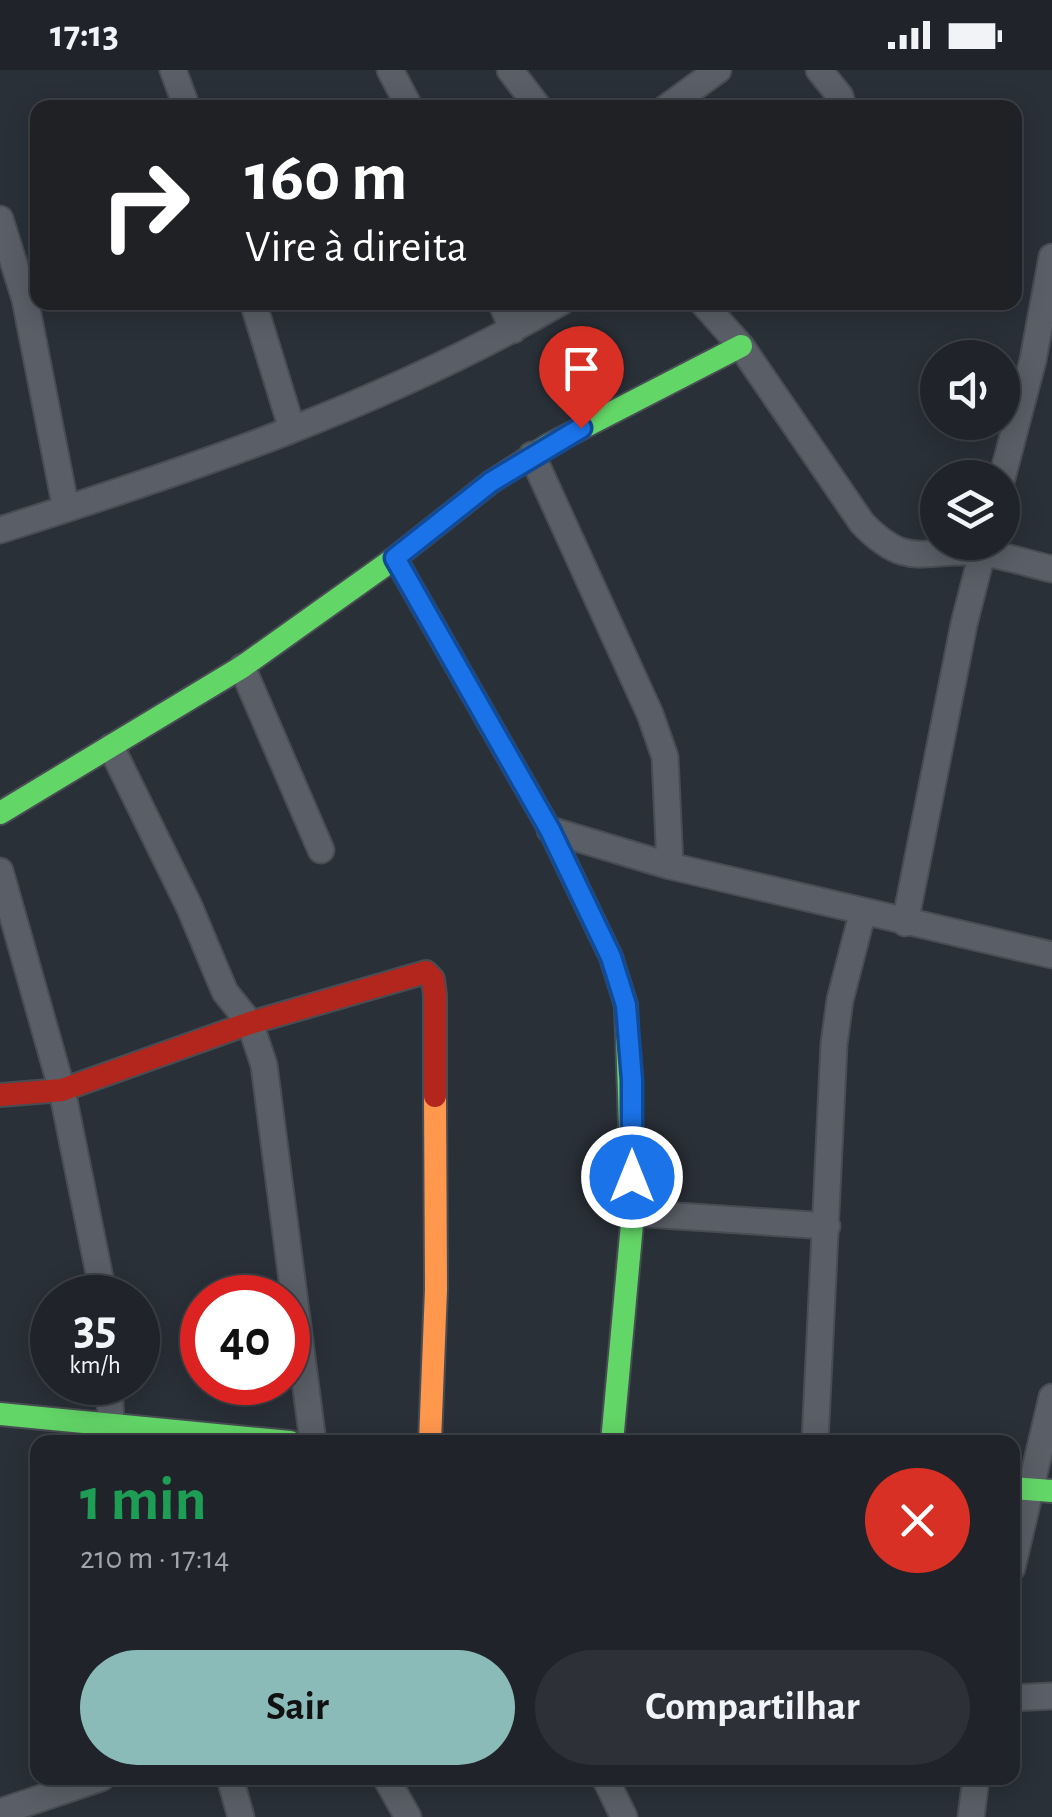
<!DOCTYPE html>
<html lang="pt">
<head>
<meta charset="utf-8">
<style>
  :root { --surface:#20242a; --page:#2d3036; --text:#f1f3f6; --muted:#a2a4a8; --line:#3d4147; --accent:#8bbbb9 }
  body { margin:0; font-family:"Alegreya Sans",sans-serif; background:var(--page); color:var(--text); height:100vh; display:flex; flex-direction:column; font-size:38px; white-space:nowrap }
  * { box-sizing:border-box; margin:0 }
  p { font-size:32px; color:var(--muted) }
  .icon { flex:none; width:55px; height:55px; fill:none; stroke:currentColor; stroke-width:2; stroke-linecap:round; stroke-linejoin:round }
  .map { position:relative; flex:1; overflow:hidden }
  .drawer { position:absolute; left:30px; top:1365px; width:990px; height:350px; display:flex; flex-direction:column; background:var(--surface); border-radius:20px; box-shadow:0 5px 25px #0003,0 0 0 2px var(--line) }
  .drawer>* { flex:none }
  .banner { position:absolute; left:30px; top:30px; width:992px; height:210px; border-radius:20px; box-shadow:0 5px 25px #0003,0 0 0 2px var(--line); background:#202124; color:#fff; overflow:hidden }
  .tools { position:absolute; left:920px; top:270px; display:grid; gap:20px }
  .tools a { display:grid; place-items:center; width:100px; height:100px; border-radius:50%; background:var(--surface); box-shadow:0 5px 25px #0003,0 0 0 2px var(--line); font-size:50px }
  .speed { position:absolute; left:30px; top:1205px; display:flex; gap:20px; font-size:50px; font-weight:700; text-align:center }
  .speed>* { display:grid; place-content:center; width:130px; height:130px; border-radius:50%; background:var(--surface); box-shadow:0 5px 25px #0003,0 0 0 2px var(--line); line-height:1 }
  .speed small { font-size:25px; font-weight:400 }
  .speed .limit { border:15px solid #d22; background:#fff; color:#111 }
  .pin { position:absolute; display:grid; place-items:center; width:85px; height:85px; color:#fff; margin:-102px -42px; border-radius:50% 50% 50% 0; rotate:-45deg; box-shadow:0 0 10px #0007 }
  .pin .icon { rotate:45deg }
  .me { position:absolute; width:110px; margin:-55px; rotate:0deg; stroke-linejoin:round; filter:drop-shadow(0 0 8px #0008) }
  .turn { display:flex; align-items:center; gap:35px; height:210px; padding:0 50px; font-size:45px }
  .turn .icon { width:130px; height:130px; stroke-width:2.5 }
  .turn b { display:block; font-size:70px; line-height:85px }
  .round { display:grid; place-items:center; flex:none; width:105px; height:105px; border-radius:52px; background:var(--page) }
  .headline { display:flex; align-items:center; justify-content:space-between; height:170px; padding:0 50px }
  h1 { font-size:60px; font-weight:700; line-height:75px; color:#1e9e55 }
  .primary-button { display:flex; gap:20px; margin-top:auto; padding:20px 50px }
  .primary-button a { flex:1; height:115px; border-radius:60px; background:var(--accent); color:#111; font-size:40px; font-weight:700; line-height:115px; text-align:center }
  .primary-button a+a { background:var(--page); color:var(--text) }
  .status { display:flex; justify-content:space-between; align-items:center; height:70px; padding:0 50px; background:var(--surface); direction:ltr }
  .status svg { height:28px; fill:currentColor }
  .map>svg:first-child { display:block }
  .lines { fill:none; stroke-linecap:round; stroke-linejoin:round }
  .street-casing { stroke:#484c53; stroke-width:29 }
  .fast-casing { stroke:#484c53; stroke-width:26 }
  .slow-casing { stroke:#484c53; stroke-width:26 }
  .jam-casing { stroke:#484c53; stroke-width:26 }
  .street { stroke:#5a5e66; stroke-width:25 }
  .fast { stroke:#63d668; stroke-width:22 }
  .slow { stroke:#ff974d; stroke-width:22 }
  .jam { stroke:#b3261e; stroke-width:22 }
  .route-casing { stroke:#114b97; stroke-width:25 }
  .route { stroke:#1a73e8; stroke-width:18 }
</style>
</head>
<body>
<div class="status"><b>17:13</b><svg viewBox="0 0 49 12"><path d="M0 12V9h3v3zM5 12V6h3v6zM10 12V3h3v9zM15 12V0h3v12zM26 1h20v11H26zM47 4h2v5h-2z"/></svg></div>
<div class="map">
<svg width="1052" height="1747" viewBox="0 0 1052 1747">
  <rect width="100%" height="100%" fill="#2a3038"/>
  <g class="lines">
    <g class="street-casing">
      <path id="street" d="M 173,0 L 187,38
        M 390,0 L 410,38
        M 510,0 L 539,38
        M 819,0 L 840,26 L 843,38
        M 666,38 L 718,0
        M 0,149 L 25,229 L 66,439
        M 253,232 L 292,359
        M 501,232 L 513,260
        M 702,232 L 741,276 L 862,453 C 910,503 925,476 984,483 C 1006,486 1030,494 1052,499
        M 532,385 L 650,644 L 665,687 L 670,796
        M 1002,408 L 1033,290 L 1052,187
        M 0,460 C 193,399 386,334 561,232
        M 242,597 L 321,780
        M 111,677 L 189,836 L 225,922 L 250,953 L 264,995 L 313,1372
        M 550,760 L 670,796 L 1052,885
        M 0,801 L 62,1020 L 104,1228
        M 905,853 L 964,554 L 985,472
        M 633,1143 L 827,1156
        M 109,1312 L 111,1352
        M 815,1372 L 834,974 L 840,930 L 863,841
        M 1012,1498 L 1052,1327
        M 1012,1628 L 1052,1626
        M 230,1708 L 241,1747
        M 386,1708 L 408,1747
        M 605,1708 L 624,1747
        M 0,1742 L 101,1708
        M 971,1747 L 976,1708"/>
    </g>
    <g class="fast-casing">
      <path id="fast" d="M 395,488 L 550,760 L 611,887 L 626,935 L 633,1143 L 612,1372
        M 0,743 L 242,597 L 395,488 L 491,412 L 549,375 L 741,276
        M 0,1344 L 290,1372
        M 1012,1418 L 1052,1421"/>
    </g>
    <g class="slow-casing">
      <path id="slow" d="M 430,1372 L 436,1219 L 435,1026"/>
    </g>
    <g class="jam-casing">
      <path id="jam" d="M 0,1025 L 62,1020 L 250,953 L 426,902 L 433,909 L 435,925 L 435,1026"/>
    </g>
    <use href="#street" class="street"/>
    <use href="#fast" class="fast"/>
    <use href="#slow" class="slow"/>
    <use href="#jam" class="jam"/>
  </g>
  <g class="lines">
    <g class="route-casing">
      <path id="route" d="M 581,358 L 491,412 L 395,488 L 550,760 L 611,887 L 626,935 L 632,1010 L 632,1107"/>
    </g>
    <use href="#route" class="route"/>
  </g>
</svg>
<div class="tools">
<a><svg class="icon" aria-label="sound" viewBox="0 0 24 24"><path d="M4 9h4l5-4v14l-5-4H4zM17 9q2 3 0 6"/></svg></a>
<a><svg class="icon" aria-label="layers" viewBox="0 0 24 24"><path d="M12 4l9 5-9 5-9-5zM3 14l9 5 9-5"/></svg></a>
</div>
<div class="speed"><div>35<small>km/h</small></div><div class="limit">40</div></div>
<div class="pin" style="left:581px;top:358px;background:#d93025"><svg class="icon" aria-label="arrive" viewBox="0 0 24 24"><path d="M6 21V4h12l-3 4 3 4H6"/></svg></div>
<svg class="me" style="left:632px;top:1107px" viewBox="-20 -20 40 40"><circle r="17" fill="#1a73e8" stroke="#fff" stroke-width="3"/><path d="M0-11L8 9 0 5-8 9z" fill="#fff"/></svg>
<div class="banner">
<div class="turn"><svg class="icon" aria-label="right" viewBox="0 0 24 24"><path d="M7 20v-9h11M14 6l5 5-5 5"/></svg><div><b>160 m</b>Vire à direita</div></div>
</div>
<section class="drawer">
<div class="headline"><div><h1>1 min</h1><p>210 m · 17:14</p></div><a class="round" style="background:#d93025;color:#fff"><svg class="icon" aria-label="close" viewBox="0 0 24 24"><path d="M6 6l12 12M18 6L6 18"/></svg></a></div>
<div class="primary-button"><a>Sair</a><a>Compartilhar</a></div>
</section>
</div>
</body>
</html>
